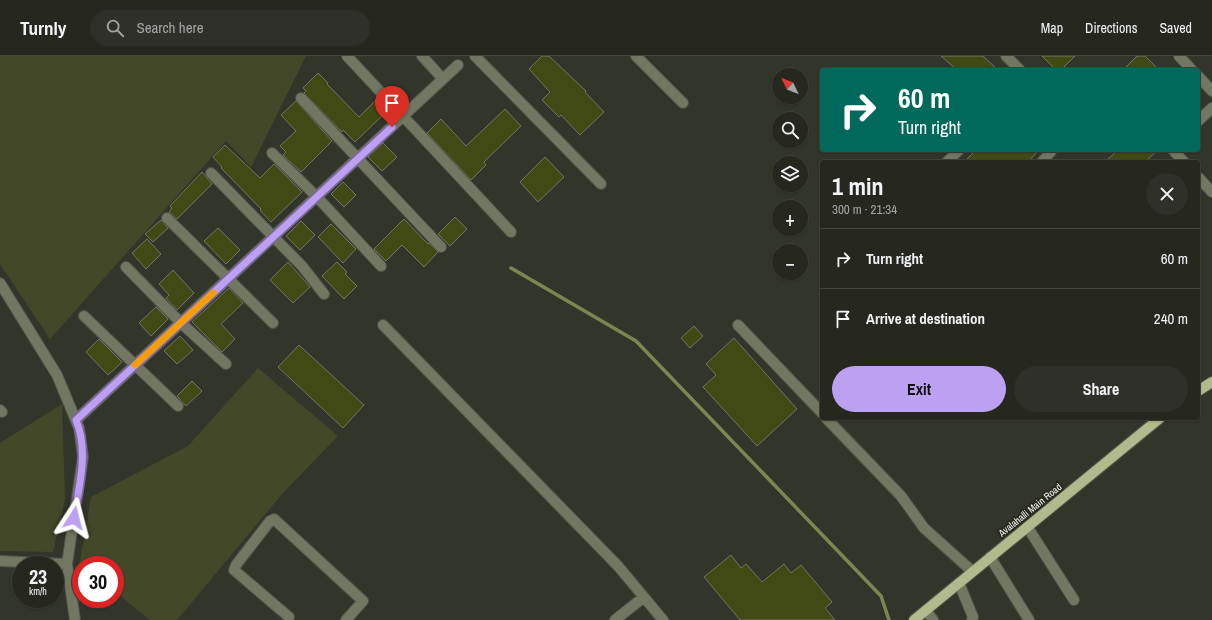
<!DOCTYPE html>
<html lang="en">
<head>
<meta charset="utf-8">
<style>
  :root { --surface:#262820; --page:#2e3029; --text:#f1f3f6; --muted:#a4a6a5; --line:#42443e; --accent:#bca0f2 }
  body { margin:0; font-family:"Archivo Narrow",sans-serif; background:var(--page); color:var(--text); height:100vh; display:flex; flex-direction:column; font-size:15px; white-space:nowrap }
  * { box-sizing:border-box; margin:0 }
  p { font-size:13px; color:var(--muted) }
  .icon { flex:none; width:22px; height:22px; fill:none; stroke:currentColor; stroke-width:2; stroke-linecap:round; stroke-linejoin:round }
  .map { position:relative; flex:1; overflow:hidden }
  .sheet { position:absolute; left:820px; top:104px; width:380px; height:260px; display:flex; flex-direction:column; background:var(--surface); border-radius:4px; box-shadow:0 1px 3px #0004,0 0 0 1px var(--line) }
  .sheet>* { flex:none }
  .hud { position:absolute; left:820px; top:12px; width:380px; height:84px; border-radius:4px; box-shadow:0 1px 3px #0004,0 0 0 1px var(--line); background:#00695c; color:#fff; overflow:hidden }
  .needle { width:26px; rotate:313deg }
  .tools { position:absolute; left:772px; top:12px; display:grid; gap:8px }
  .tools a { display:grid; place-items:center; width:36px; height:36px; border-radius:50%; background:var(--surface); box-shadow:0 1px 3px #0004,0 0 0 1px var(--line); font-size:20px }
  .speed { position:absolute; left:12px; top:500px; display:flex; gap:8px; font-size:20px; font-weight:700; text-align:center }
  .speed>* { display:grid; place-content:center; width:52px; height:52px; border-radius:50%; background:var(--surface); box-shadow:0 1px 3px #0004,0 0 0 1px var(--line); line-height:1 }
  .speed small { font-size:10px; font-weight:400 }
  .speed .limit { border:6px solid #d22; background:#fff; color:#111 }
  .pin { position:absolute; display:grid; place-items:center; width:34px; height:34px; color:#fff; margin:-41px -17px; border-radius:50% 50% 50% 0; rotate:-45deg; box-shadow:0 0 4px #0007 }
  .pin .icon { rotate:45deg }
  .me { position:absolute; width:44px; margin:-22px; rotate:9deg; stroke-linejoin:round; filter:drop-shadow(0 0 3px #0008) }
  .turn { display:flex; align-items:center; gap:14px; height:84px; padding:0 12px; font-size:18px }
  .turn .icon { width:52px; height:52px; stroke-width:2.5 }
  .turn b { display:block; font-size:28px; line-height:34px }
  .round { display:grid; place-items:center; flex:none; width:42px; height:42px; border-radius:21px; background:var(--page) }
  .head { display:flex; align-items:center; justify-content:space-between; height:68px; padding:0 12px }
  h1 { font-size:24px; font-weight:700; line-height:30px }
  .cta { display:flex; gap:8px; margin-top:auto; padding:8px 12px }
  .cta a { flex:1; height:46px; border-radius:24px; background:var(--accent); color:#111; font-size:16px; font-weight:700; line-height:46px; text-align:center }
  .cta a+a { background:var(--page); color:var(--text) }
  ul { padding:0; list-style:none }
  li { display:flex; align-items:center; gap:12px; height:60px; padding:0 12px; border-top:1px solid var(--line) }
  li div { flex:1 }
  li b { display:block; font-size:15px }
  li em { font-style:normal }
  header { display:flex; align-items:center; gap:24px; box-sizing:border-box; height:56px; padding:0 20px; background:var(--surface); border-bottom:1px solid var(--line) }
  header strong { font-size:19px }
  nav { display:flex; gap:22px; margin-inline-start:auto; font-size:14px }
  .search { width:280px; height:36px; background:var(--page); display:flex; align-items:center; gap:10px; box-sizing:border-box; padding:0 14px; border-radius:22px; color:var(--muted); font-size:15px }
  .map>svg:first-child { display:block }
  .green { fill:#434928 }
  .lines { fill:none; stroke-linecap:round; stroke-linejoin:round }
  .stream { stroke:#7c8651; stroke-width:3.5 }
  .building { fill:#414914; stroke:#727469 }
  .minor-casing { stroke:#515349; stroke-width:12 }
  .major-casing { stroke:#515349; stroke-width:12 }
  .minor { stroke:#727761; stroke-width:10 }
  .major { stroke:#b1ba8c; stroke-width:10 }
  .route-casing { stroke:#7a689d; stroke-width:10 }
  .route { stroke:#bca0f2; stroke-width:7 }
  .slow { stroke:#f59e0b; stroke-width:7 }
  .labels { text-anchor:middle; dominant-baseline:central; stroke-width:4; stroke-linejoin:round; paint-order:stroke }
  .street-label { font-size:10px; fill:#f2f3ec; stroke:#292b21 }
</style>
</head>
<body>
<header>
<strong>Turnly</strong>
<div class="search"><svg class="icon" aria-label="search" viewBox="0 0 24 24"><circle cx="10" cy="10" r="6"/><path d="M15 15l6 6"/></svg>Search here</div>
<nav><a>Map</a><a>Directions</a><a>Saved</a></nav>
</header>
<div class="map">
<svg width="1212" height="564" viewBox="0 0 1212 564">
  <rect width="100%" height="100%" fill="#32352a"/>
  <path class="green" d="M 0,0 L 306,0 L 251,111 L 226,85 L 50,283 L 0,208 Z
    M 258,312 L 338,380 L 282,438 L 177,564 L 149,564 L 115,535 L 115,509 L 85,509 L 80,505 L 91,441 L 188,390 Z
    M 62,348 L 65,443 L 53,496 L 0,495 L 0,387 Z"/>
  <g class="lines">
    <path class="stream" d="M 511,212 L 636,285 L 881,540 L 889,564"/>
  </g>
  <path class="building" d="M 542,0 L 549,0 L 586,35 L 585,36 L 604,56 L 580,79 L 561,59 L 559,61 L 542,44 L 550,36 L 529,13 Z
    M 941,0 L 983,0 L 998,14 L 957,14 Z
    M 1042,0 L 1075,0 L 1061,14 L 1056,14 Z
    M 1137,0 L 1145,0 L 1159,14 L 1123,14 Z
    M 318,17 L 328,27 L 327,28 L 359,61 L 376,44 L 387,55 L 355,86 L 343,74 L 342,76 L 304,37 L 306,35 L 303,32 Z
    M 296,45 L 332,85 L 301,116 L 283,99 L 286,96 L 280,90 L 296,75 L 281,59 Z
    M 505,53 L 521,70 L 484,106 L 486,109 L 471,124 L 427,77 L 441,63 L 466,90 Z
    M 383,87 L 397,101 L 382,115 L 368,101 Z
    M 225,89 L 260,122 L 274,108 L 302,136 L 271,166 L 260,154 L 261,153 L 221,112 L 222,111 L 213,101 Z
    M 976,94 L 1039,94 L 1028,106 L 964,106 Z
    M 1118,94 L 1158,94 L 1145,106 L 1105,106 Z
    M 545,101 L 564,121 L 538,146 L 520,126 Z
    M 202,116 L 212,128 L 177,163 L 169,156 L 172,152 L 170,150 Z
    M 343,126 L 356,139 L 344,151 L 331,138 Z
    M 455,161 L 467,173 L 450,190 L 438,178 Z
    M 404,163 L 428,188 L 429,187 L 438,196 L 424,211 L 402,189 L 386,205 L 374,193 Z
    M 161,164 L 168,172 L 153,186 L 145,178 Z
    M 301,165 L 315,179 L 300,194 L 286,180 Z
    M 331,168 L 356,193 L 343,207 L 318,181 Z
    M 218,172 L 240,194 L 226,208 L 204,185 Z
    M 147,183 L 161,198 L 146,213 L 132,197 Z
    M 288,206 L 310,231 L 293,247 L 270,224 Z
    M 337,206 L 347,216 L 345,218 L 357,230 L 344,243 L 322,220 Z
    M 173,214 L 194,237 L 177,254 L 166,242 L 169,239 L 159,228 Z
    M 229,232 L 243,247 L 221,268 L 235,283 L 222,296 L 192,266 Z
    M 156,251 L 168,263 L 151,280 L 139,267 Z
    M 694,270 L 703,280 L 690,292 L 681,282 Z
    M 180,280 L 193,294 L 177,308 L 164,295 Z
    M 734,282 L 797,353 L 757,390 L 703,331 L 716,319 L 706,308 Z
    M 99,283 L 122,306 L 108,319 L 86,296 Z
    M 299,289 L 364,349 L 343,372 L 278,311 Z
    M 192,325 L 202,335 L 186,350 L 177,340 Z
    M 731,499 L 741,512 L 746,508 L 762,526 L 784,508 L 791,517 L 801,509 L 832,546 L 825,552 L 835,564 L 740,564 L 704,521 Z"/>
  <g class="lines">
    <g class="minor-casing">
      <path id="minor" d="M 347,0 L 511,176
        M 422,0 L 443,23
        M 475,0 L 601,128
        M 636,0 L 683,47
        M 1006,0 L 1020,14
        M 1179,0 L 1192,14
        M 1198,20 L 1212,35
        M 301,42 L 441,191
        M 1198,65 L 1212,52
        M 1173,94 L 1184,106
        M 272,97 L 317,141 L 381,210
        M 947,106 L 959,94
        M 1042,106 L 1052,94
        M 211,117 L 302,210 L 324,238
        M 1198,121 L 1212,136
        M 167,162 L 273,267
        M 126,211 L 181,267 L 226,308
        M 0,227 L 57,319 L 79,372 L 83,401 L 67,508 L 75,564
        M 84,260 L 178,350
        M 383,269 L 618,510 L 663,564
        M 738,269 L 822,357
        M 0,354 L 2,356
        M 826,362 L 901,440 L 924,472 L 972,515
        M 76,364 L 458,9
        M 1028,472 L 1074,544
        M 990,501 L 1029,564
        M 0,505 L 67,508
        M 959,527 L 973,561 L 972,564
        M 926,554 L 933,564
        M 289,561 L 234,514 L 236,509 L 270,465 L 274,463 L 363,545 L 346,564
        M 615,564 L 644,541"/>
    </g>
    <g class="major-casing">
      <path id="major" d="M 1198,335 L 1212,326
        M 914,564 C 996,497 1078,430 1160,362"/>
    </g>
    <use href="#minor" class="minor"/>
    <use href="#major" class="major"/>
  </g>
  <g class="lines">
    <g class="route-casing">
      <path id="route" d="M 74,462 C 79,430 89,395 76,364 L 392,71"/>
    </g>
    <use href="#route" class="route"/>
    <path class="slow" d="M 135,309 L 213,237"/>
  </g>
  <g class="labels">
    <g class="street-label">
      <text transform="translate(1030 454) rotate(-39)">Avalahalli Main Road</text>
    </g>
  </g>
</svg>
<div class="tools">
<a><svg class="needle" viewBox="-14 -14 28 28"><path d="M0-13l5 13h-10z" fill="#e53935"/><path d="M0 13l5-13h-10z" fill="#a4a6a5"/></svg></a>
<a><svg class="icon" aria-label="search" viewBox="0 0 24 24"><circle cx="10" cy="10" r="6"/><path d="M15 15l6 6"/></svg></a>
<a><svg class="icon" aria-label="layers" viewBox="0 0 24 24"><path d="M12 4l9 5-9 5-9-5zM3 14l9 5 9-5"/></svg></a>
<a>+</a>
<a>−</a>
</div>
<div class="speed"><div>23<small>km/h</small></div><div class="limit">30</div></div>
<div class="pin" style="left:392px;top:71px;background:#d93025"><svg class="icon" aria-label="arrive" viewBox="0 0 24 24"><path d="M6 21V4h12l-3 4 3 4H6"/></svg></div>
<svg class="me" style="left:74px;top:462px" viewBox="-20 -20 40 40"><path d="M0-17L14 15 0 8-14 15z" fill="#bca0f2" stroke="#fff" stroke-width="4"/></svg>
<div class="hud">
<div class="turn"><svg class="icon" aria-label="right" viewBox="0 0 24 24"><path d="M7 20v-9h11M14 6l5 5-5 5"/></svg><div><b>60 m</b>Turn right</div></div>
</div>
<section class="sheet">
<div class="head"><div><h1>1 min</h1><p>300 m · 21:34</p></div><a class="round"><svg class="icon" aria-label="close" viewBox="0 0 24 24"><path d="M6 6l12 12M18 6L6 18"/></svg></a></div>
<ul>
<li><svg class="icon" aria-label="right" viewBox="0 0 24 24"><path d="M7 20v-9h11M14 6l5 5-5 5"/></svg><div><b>Turn right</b></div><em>60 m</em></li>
<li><svg class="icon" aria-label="arrive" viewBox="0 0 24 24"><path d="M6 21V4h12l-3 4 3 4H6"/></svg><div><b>Arrive at destination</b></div><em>240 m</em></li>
</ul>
<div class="cta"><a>Exit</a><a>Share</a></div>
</section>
</div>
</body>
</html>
